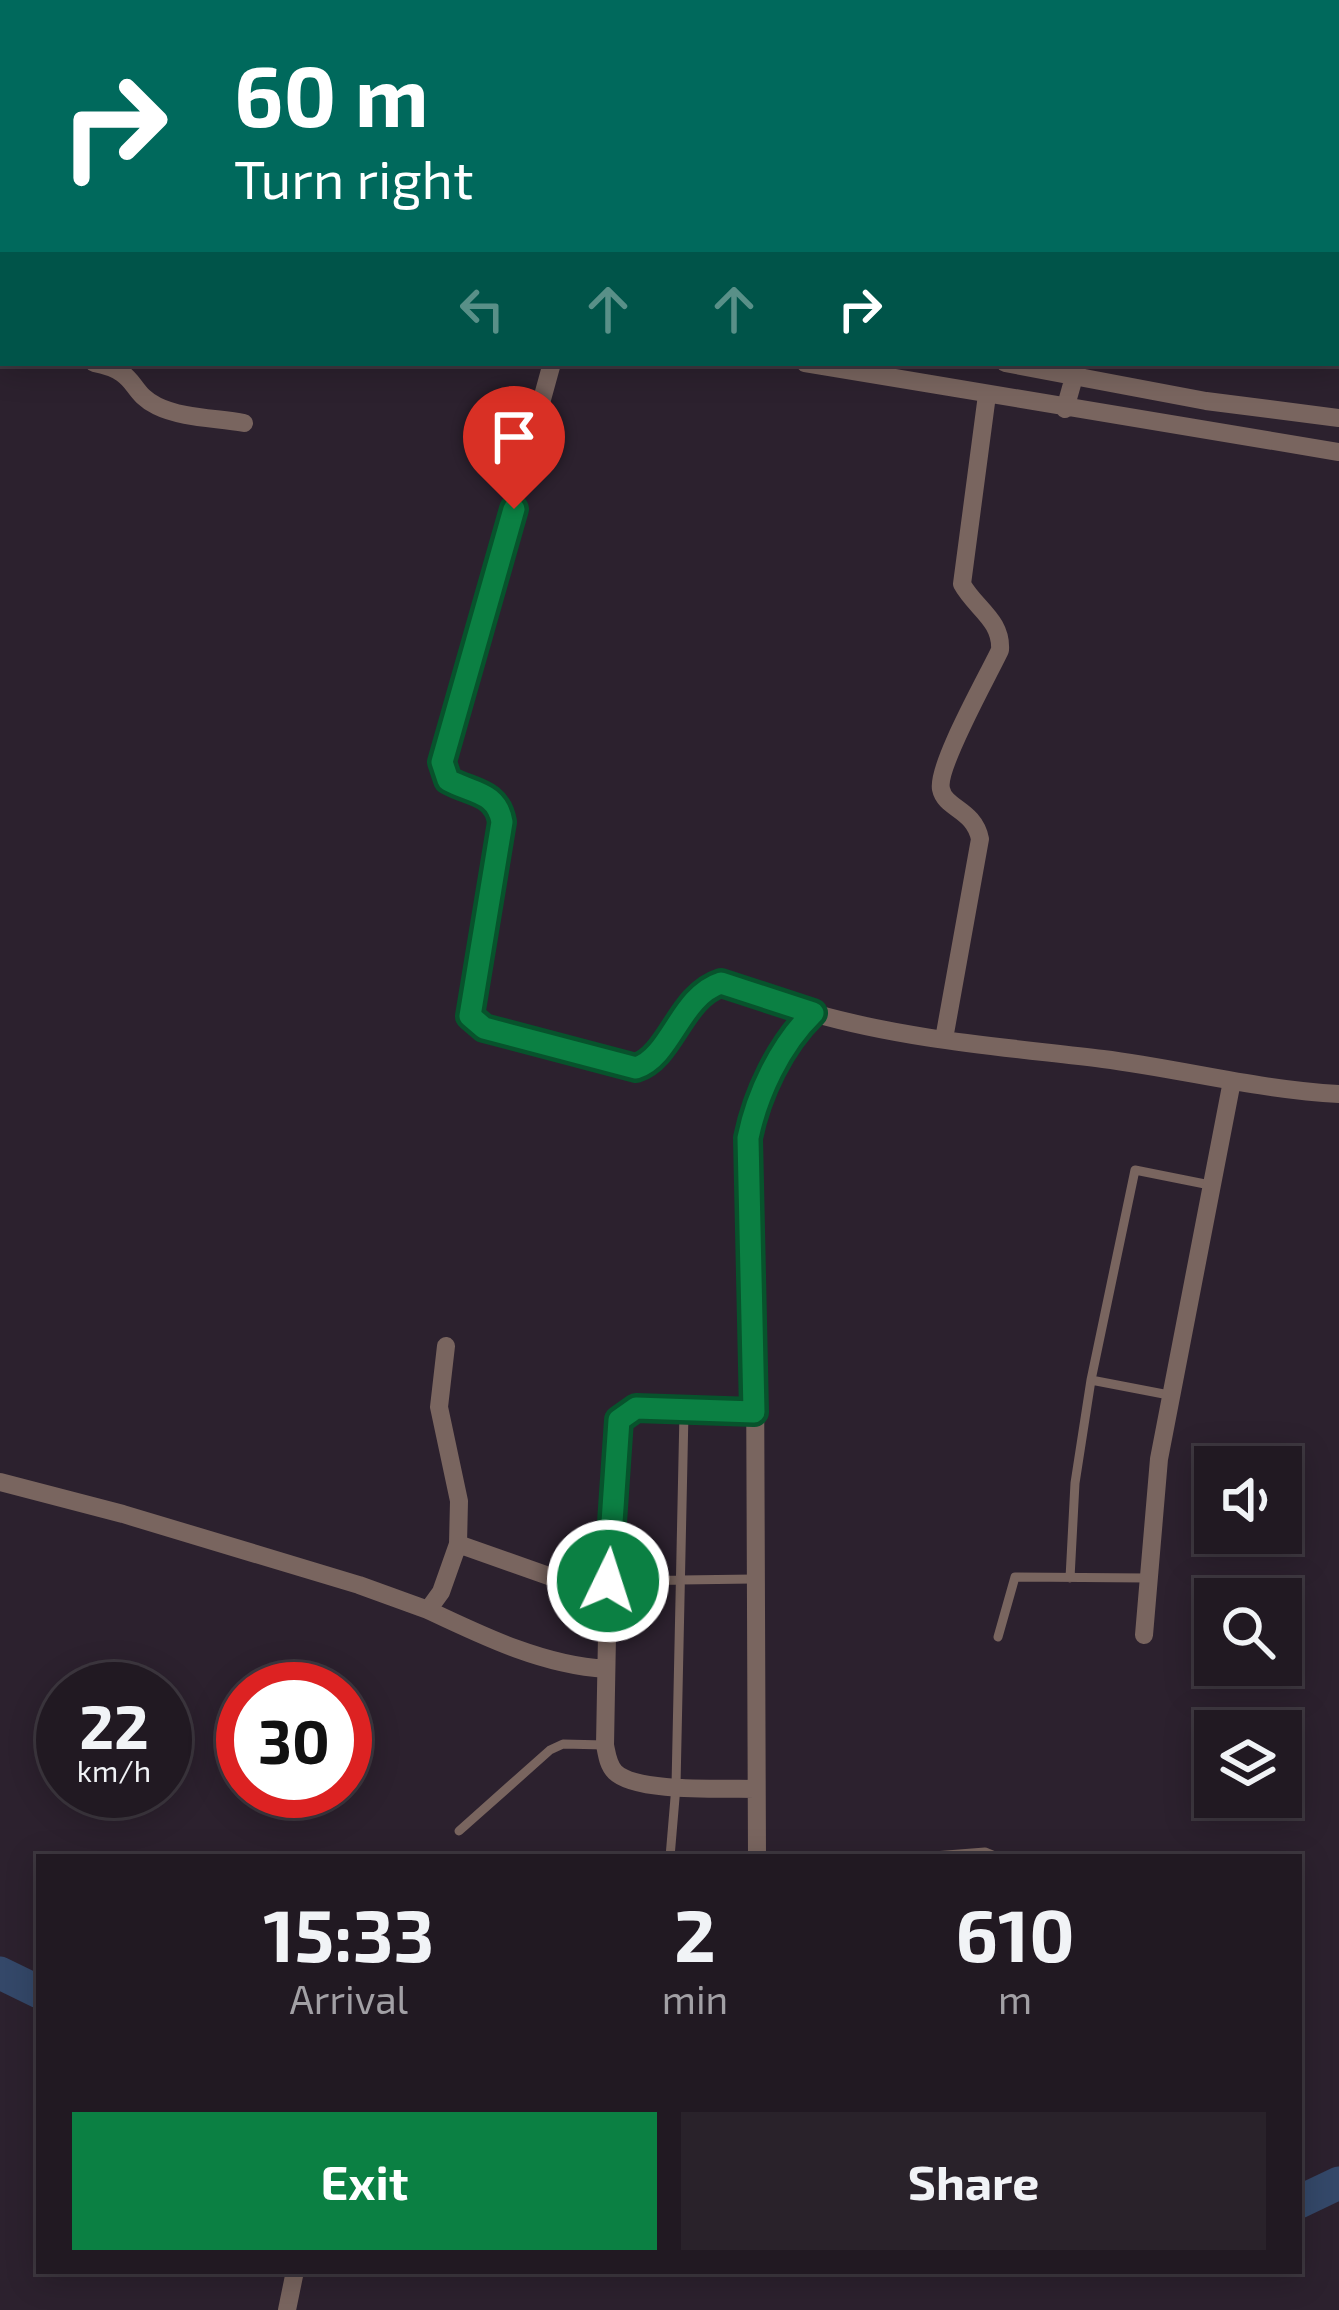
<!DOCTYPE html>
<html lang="en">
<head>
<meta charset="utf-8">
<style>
  :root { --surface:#211922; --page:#29222a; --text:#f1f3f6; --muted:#a2a0a5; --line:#3e3840; --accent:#0b8043 }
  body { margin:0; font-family:"Exo 2",sans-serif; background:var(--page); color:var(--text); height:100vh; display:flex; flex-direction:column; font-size:45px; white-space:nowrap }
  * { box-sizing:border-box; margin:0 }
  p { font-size:39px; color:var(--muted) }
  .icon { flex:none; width:66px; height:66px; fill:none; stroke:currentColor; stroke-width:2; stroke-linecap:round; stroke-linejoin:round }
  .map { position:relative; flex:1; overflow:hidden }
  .sheet { position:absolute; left:36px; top:1854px; width:1266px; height:420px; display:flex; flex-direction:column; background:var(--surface); border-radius:0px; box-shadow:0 6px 30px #0003,0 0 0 3px var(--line) }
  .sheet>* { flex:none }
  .banner { position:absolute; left:0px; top:0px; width:1341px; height:366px; box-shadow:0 6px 30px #0003,0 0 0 3px var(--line); background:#00695c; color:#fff; overflow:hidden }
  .tools { position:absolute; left:1194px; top:1446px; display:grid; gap:24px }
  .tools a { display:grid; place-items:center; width:108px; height:108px; border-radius:0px; background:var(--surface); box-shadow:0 6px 30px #0003,0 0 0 3px var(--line); font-size:60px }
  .speed { position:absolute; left:36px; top:1662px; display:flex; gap:24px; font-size:60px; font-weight:700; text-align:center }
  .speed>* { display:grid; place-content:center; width:156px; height:156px; border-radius:50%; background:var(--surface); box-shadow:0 6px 30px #0003,0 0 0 3px var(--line); line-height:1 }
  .speed small { font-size:30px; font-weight:400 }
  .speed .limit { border:18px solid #d22; background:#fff; color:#111 }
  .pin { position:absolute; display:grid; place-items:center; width:102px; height:102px; color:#fff; margin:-123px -51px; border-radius:50% 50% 50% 0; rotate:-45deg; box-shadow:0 0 12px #0007 }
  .pin .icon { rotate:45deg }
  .me { position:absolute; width:132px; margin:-66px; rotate:4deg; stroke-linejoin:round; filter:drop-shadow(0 0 9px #0008) }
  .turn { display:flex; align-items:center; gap:42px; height:252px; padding:0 36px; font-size:54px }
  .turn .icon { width:156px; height:156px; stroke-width:2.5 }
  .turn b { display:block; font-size:84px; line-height:102px }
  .lanes { display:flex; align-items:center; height:114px; padding:0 36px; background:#0003; justify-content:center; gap:60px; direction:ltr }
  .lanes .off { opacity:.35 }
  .eta { display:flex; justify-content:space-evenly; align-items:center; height:204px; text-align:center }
  .eta b { font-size:72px; font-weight:700; line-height:84px }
  .primary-button { display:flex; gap:24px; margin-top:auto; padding:24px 36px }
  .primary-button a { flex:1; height:138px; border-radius:0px; background:var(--accent); color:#fff; font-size:48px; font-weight:700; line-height:138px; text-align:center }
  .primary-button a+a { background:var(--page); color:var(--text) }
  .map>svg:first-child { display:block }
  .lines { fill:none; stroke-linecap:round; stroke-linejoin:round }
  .river { stroke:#344869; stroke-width:33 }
  .service { stroke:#79655f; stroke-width:9 }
  .minor { stroke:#79655f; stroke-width:18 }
  .route-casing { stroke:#07532c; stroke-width:30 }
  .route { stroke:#0b8043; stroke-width:21 }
</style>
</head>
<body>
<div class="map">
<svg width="1339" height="2310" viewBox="0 0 1339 2310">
  <rect width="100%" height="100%" fill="#2c212e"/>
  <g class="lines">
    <path class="river" d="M 0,1973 L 39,1992
      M 1299,2202 L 1339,2183"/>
    <path class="service" d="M 1091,1380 L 1169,1395
      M 1070,1578 L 1075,1483 L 1091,1380 L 1135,1170 L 1210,1185
      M 609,1581 L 753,1579
      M 998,1637 L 1015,1577 L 1148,1578
      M 459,1831 L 550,1750 L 563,1744 L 605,1745
      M 670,1857 L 676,1786 L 684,1412
      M 921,1857 L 985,1852 L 997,1857"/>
    <path class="minor" d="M 182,0 L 187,3
      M 618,3 L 618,0
      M 1166,3 L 1166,0
      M 0,336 L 3,337
      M 94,363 C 140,372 127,391 157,406 C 181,418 217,418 244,423
      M 552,363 L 442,762 L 449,780 L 495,803 L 502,822 L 470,1016 L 484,1028 L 636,1068 C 671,1057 680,996 721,983 L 813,1013
      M 805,363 L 1339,452
      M 1005,363 L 1206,401 L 1339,418
      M 1065,409 L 1078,363
      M 944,1039 L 980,839 C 974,809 945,809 941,789 C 936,767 989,674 1000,650 C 1002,620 975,608 962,584 L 987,395
      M 446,1346 L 439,1407 L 459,1501 L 458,1544 L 441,1592 L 428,1610 C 485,1637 543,1665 606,1669
      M 754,1412 L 636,1409 L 619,1420 L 608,1581 L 605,1745 C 607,1755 608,1765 615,1772 C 636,1793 724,1788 755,1789
      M 0,1482 L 123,1514 L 359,1585 L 428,1610
      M 458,1544 L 608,1597
      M 1144,1635 L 1159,1459 L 1232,1081
      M 757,1857 L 755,1358 L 749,1138 C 758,1094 780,1045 813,1013 C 908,1040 1005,1047 1103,1059 C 1182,1069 1259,1090 1339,1094
      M 287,2310 L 295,2271"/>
  </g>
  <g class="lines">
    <g class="route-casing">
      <path id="route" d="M 514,509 L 442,762 L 448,780 C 471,793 497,791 502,822 L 470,1016 L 484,1028 L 636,1068 C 671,1057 680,996 721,983 L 813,1013 C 780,1045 757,1094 748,1138 L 754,1412 L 636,1408 L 619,1420 L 608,1581"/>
    </g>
    <use href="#route" class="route"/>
  </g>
</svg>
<div class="tools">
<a><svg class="icon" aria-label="sound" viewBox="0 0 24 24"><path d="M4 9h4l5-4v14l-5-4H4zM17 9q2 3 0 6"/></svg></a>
<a><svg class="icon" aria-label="search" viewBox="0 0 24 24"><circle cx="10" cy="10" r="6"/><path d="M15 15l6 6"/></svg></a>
<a><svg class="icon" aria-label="layers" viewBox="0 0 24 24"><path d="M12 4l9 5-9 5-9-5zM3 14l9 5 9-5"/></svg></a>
</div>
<div class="speed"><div>22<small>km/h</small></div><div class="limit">30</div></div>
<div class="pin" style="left:514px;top:509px;background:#d93025"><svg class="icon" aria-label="arrive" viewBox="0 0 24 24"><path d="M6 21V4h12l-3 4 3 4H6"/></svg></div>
<svg class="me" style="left:608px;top:1581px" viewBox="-20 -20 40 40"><circle r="17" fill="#0b8043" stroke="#fff" stroke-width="3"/><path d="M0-11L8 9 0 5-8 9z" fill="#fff"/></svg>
<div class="banner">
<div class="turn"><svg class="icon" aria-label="right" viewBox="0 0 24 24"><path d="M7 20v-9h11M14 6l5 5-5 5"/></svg><div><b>60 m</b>Turn right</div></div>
<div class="lanes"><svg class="icon off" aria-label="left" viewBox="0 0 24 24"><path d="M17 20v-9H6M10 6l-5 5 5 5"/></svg><svg class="icon off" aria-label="ahead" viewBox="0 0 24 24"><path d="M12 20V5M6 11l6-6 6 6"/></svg><svg class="icon off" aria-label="ahead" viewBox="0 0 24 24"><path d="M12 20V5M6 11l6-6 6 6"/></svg><svg class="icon" aria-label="right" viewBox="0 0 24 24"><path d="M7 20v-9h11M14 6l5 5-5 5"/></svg></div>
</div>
<section class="sheet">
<div class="eta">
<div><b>15:33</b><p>Arrival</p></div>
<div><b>2</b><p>min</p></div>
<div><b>610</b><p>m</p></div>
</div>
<div class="primary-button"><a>Exit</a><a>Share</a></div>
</section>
</div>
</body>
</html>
